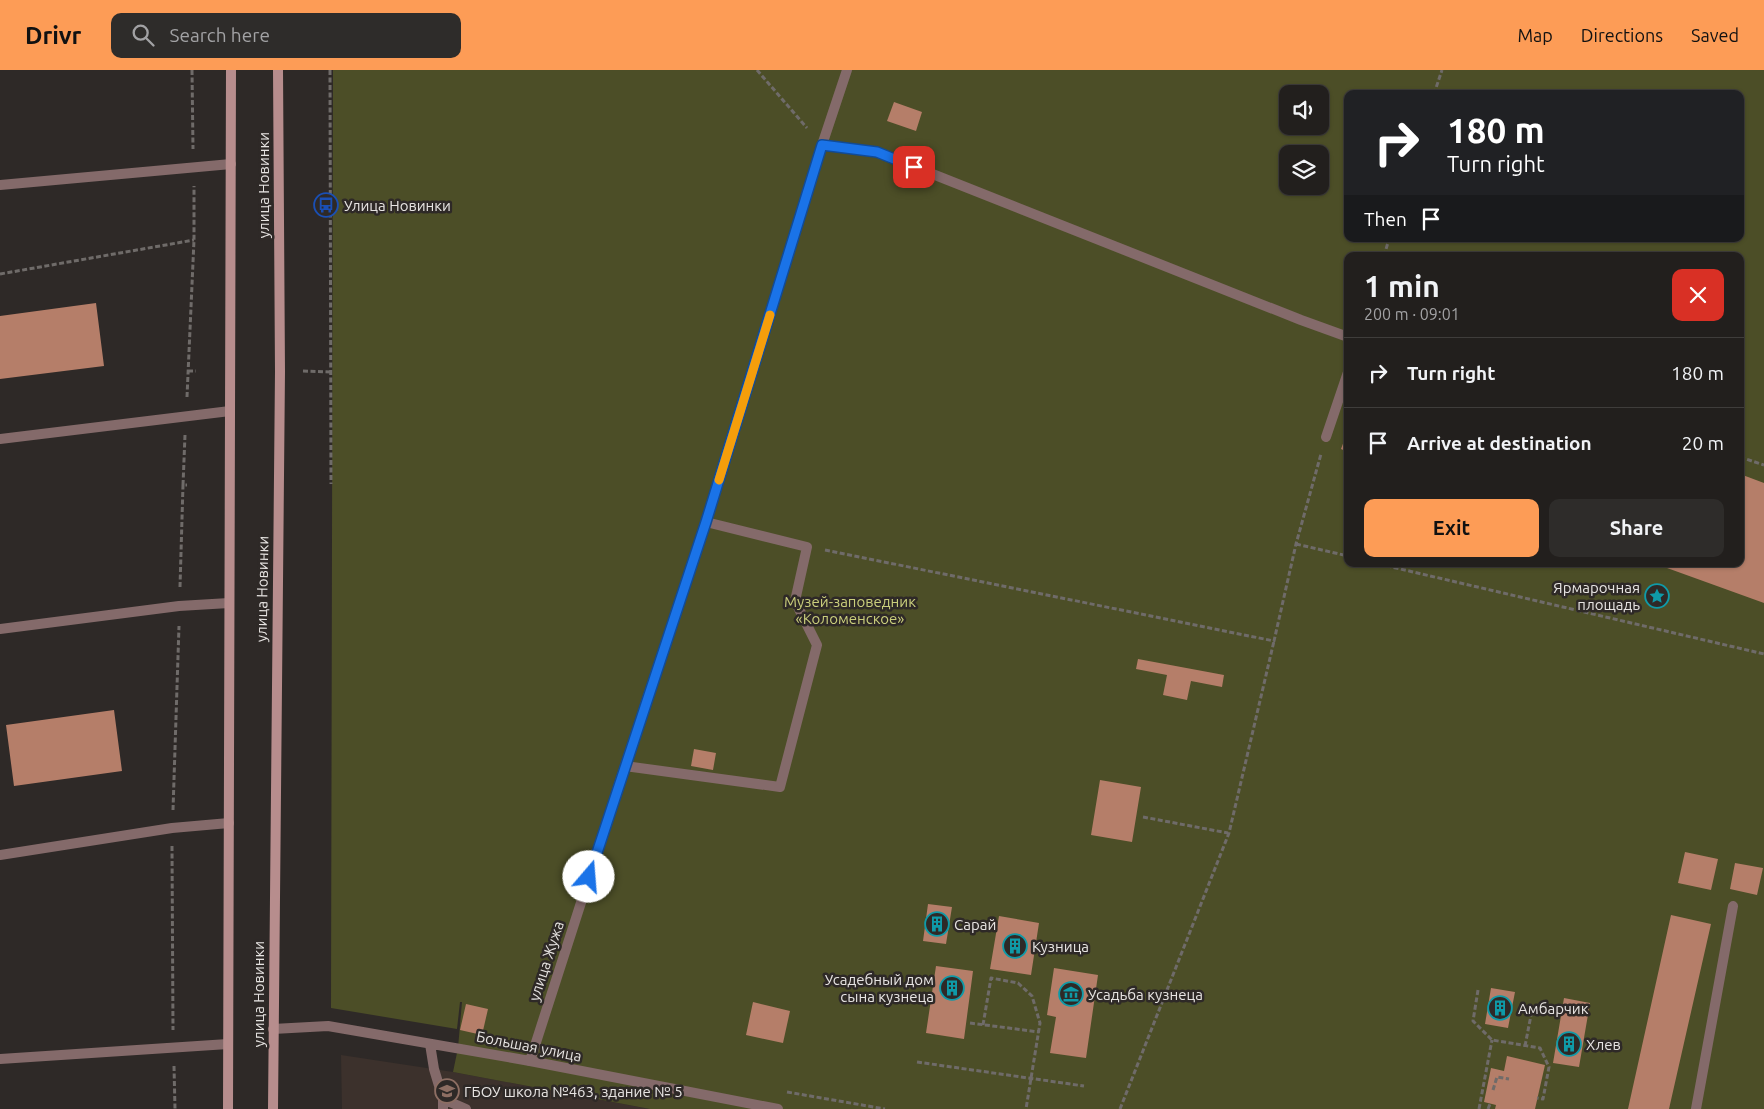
<!DOCTYPE html>
<html lang="en">
<head>
<meta charset="utf-8">
<style>
  :root { --surface:#221f1d; --page:#2e2c2a; --text:#f1f3f6; --muted:#a2a2a4; --line:#3f3d3b; --accent:#fd9c56 }
  body { margin:0; font-family:Ubuntu,sans-serif; background:var(--page); color:var(--text); height:100vh; display:flex; flex-direction:column; font-size:19px; white-space:nowrap }
  * { box-sizing:border-box; margin:0 }
  p { font-size:16px; color:var(--muted) }
  .icon { flex:none; width:28px; height:28px; fill:none; stroke:currentColor; stroke-width:2; stroke-linecap:round; stroke-linejoin:round }
  .map { position:relative; flex:1; overflow:hidden }
  .panel { position:absolute; left:1344px; top:182px; width:400px; height:315px; display:flex; flex-direction:column; background:var(--surface); border-radius:10px; box-shadow:0 1px 4px #0004,0 0 0 1px var(--line) }
  .panel>* { flex:none }
  .guide { position:absolute; left:1344px; top:20px; width:400px; height:152px; border-radius:10px; box-shadow:0 1px 4px #0004,0 0 0 1px var(--line); background:#202124; color:#fff; overflow:hidden }
  .fabs { position:absolute; left:1279px; top:15px; display:grid; gap:10px }
  .fabs a { display:grid; place-items:center; width:50px; height:50px; border-radius:10px; background:var(--surface); box-shadow:0 1px 4px #0004,0 0 0 1px var(--line); font-size:25px }
  .pin { position:absolute; display:grid; place-items:center; width:42px; height:42px; color:#fff; margin:-21px; border-radius:10px; box-shadow:0 2px 8px #0006 }
  .me { position:absolute; width:55px; margin:-28px; rotate:18deg; stroke-linejoin:round; filter:drop-shadow(0 0 4px #0008) }
  .turn { display:flex; align-items:center; gap:18px; height:105px; padding:0 20px; font-size:22px }
  .turn .icon { width:65px; height:65px; stroke-width:2.5 }
  .turn b { display:block; font-size:35px; line-height:42px }
  .then { display:flex; align-items:center; height:48px; padding:0 20px; background:#0003; gap:10px; font-size:19px }
  .round { display:grid; place-items:center; flex:none; width:52px; height:52px; border-radius:10px; background:var(--page) }
  .overview { display:flex; align-items:center; justify-content:space-between; height:85px; padding:0 20px }
  h1 { font-size:30px; font-weight:700; line-height:38px }
  .cta { display:flex; gap:10px; margin-top:auto; padding:10px 20px }
  .cta a { flex:1; height:58px; border-radius:10px; background:var(--accent); color:#111; font-size:20px; font-weight:700; line-height:58px; text-align:center }
  .cta a+a { background:var(--page); color:var(--text) }
  ul { padding:0; list-style:none }
  li { display:flex; align-items:center; gap:15px; height:70px; padding:0 20px; border-top:1px solid var(--line) }
  li div { flex:1 }
  li b { display:block; font-size:19px }
  li em { font-style:normal }
  header { display:flex; align-items:center; gap:30px; box-sizing:border-box; height:70px; padding:0 25px; background:var(--accent); color:#111 }
  header strong { font-size:24px }
  nav { display:flex; gap:28px; margin-inline-start:auto; font-size:18px }
  .search { width:350px; height:45px; background:var(--page); display:flex; align-items:center; gap:12px; box-sizing:border-box; padding:0 18px; border-radius:10px; color:var(--muted); font-size:19px }
  .map>svg:first-child { display:block }
  .built { fill:#3c312c }
  .green { fill:#4c4e27; fill-rule:evenodd }
  .building { fill:#b57e69 }
  .lines { fill:none; stroke-linecap:round; stroke-linejoin:round }
  .path { stroke:#6f6b69; stroke-width:3; stroke-dasharray:5 2.5; stroke-linecap:butt }
  .lane { stroke:#846a6a; stroke-width:10 }
  .street { stroke:#846a6a; stroke-width:10 }
  .secondary { stroke:#b78d8d; stroke-width:10 }
  .route-casing { stroke:#114b97; stroke-width:12 }
  .route { stroke:#1a73e8; stroke-width:9 }
  .slow { stroke:#f59e0b; stroke-width:9 }
  .labels { text-anchor:middle; dominant-baseline:central; stroke-width:5; stroke-linejoin:round; paint-order:stroke }
  .street-label { font-size:15px; fill:#e7e4e2; stroke:#2e2927 }
  .poi-label { font-size:15px; fill:#e7e4e2; stroke:#2e2927; text-anchor:start }
  .park-label { font-size:15px; fill:#cace7c; stroke:#2e2927 }
</style>
</head>
<body>
<header>
<strong>Drivr</strong>
<div class="search"><svg class="icon" aria-label="search" viewBox="0 0 24 24"><circle cx="10" cy="10" r="6"/><path d="M15 15l6 6"/></svg>Search here</div>
<nav><a>Map</a><a>Directions</a><a>Saved</a></nav>
</header>
<div class="map">
<svg width="1764" height="1039" viewBox="0 0 1764 1039">
  <rect width="100%" height="100%" fill="#2e2927"/>
  <path class="built" d="M 341,985 L 453,1002 L 650,1039 L 342,1039 Z"/>
  <path class="green" d="M 333,0 L 1764,0 L 1764,1039 L 650,1039 L 453,1002 L 458,978 L 462,932 L 460,932 L 457,959 L 331,938 ZM 1288,24 L 1320,24 L 1320,56 L 1288,56 ZM 1348,24 L 1740,24 L 1740,169 L 1348,169 ZM 1288,84 L 1320,84 L 1320,116 L 1288,116 ZM 1348,186 L 1740,186 L 1740,494 L 1348,494 Z"/>
  <path class="building" d="M 894,32 L 922,42 L 916,61 L 887,51 Z
    M 96,233 L 104,296 L 0,309 L 0,246 Z
    M 1347,363 L 1348,363 L 1348,382 L 1341,379 Z
    M 1740,404 L 1764,413 L 1764,533 L 1656,494 L 1740,494 Z
    M 1138,589 L 1224,605 L 1222,617 L 1191,611 L 1187,630 L 1163,625 L 1167,605 L 1136,599 Z
    M 114,640 L 122,701 L 14,716 L 6,655 Z
    M 694,679 L 716,683 L 713,700 L 691,696 Z
    M 1100,710 L 1141,717 L 1132,772 L 1091,765 Z
    M 1685,782 L 1718,789 L 1711,820 L 1678,813 Z
    M 1735,793 L 1763,798 L 1757,825 L 1730,819 Z
    M 928,834 L 952,837 L 946,874 L 923,871 Z
    M 1671,845 L 1711,854 L 1669,1039 L 1628,1039 Z
    M 999,846 L 1039,853 L 1031,905 L 990,899 Z
    M 936,896 L 973,901 L 964,969 L 926,963 Z
    M 1054,898 L 1098,905 L 1086,988 L 1050,983 L 1056,947 L 1047,945 Z
    M 1491,918 L 1515,922 L 1508,958 L 1485,954 Z
    M 1564,928 L 1590,933 L 1579,997 L 1553,993 Z
    M 753,932 L 790,941 L 783,973 L 746,965 Z
    M 466,934 L 488,939 L 482,965 L 460,960 Z
    M 1507,986 L 1545,995 L 1535,1039 L 1495,1039 L 1496,1035 L 1484,1032 L 1491,998 L 1504,1001 Z"/>
  <g class="lines">
    <path class="path" d="M 192,0 L 193,79
      M 330,0 L 331,414
      M 757,0 L 807,58
      M 1434,24 L 1442,0
      M 1384,186 L 1389,169
      M 0,204 L 194,170
      M 188,301 L 196,301
      M 303,301 L 331,302
      M 187,327 L 194,170 L 194,116
      M 185,365 L 183,415 L 187,415
      M 1740,387 L 1764,395
      M 1296,474 L 1348,486
      M 825,480 L 1274,571 L 1296,474 L 1321,384
      M 1379,494 L 1764,584
      M 180,517 L 183,415
      M 173,740 L 179,556
      M 1143,747 L 1228,763
      M 172,776 L 173,960
      M 1478,920 L 1473,951 L 1492,970 L 1540,978 L 1549,997 L 1543,1029 L 1537,1028
      M 970,953 L 1039,962
      M 983,955 L 991,908 L 1018,913 L 1032,926 L 1040,953 L 1026,1039
      M 1525,976 L 1533,935
      M 917,992 L 1084,1016
      M 174,996 L 175,1039
      M 1493,1020 L 1497,1007 L 1509,1009
      M 787,1022 L 885,1039
      M 1120,1039 L 1229,763 L 1274,571
      M 1479,1039 L 1492,970
      M 1488,1039 L 1490,1034"/>
    <path class="lane" d="M 0,115 L 231,94
      M 1326,367 L 1348,302
      M 0,369 L 230,341
      M 0,559 L 179,536 L 229,533
      M 625,696 L 780,717 L 817,575 L 795,531 L 807,477 L 706,452
      M 0,785 L 172,758 L 229,753
      M 273,959 L 328,956 L 530,991 L 625,696 L 706,452 L 822,75 L 877,82 L 1301,250 L 1348,267
      M 430,974 L 434,999 L 443,1029 L 443,1039
      M 0,989 L 228,974
      M 443,1029 L 466,1039
      M 1696,1039 L 1733,836"/>
    <path class="street" d="M 822,75 L 847,0
      M 530,991 L 778,1039"/>
    <path class="secondary" d="M 228,1039 L 231,0
      M 273,1039 L 280,301 L 278,0"/>
  </g>
  <g class="lines">
    <g class="route-casing">
      <path id="route" d="M 589,807 L 706,452 L 822,75 L 877,82 L 914,97"/>
    </g>
    <use href="#route" class="route"/>
    <path class="slow" d="M 719,410 L 770,245"/>
  </g>
  <defs>
    <g id="bus-ring" transform="scale(1.25)"><circle r="9.5" fill="#2e2927" stroke="#1a4fb4" stroke-width="1.5"/><path d="M-5-6H5V4H4V6H2V4H-2V6H-4V4H-5ZM-3.5-4V0h7V-4ZM-3.5 1.2v1.5H-2V1.2ZM2 1.2v1.5H3.5V1.2Z" fill="#1a4fb4"/></g>
    <g id="sight-ring" transform="scale(1.25)"><circle r="9.5" fill="#2e2927" stroke="#0f9aa8" stroke-width="1.5"/><path d="M0-6L1.8-2.2L6-1.7L2.9 1.2L3.7 5.4L0 3.3L-3.7 5.4L-2.9 1.2L-6-1.7L-1.8-2.2Z" fill="#0f9aa8"/></g>
    <g id="building-ring" transform="scale(1.25)"><circle r="9.5" fill="#2e2927" stroke="#0f9aa8" stroke-width="1.5"/><path d="M-4-6H4V6H1V3H-1V6H-4ZM-2.5-4.3h1.7v1.8h-1.7ZM.8-4.3h1.7v1.8H.8ZM-2.5-1h1.7V.8h-1.7ZM.8-1h1.7V.8H.8Z" fill="#0f9aa8"/></g>
    <g id="museum-ring" transform="scale(1.25)"><circle r="9.5" fill="#2e2927" stroke="#0f9aa8" stroke-width="1.5"/><path d="M0-6L6-3V-2H-6V-3ZM-5-1h2V3h-2ZM-1-1h2V3h-2ZM3-1h2V3H3ZM-6 4H6V6H-6Z" fill="#0f9aa8"/></g>
    <g id="school-ring" transform="scale(1.25)"><circle r="9.5" fill="#2e2927" stroke="#8d6e63" stroke-width="1.5"/><path d="M0-5L7-2L0 1L-7-2ZM-4 1L0 2.5L4 1V4Q0 6-4 4Z" fill="#8d6e63"/></g>
  </defs>
  <g fill-rule="evenodd">
    <use href="#bus-ring" x="326" y="135"/>
    <use href="#sight-ring" x="1657" y="526"/>
    <use href="#building-ring" x="937" y="854"/>
    <use href="#building-ring" x="1015" y="876"/>
    <use href="#building-ring" x="952" y="918"/>
    <use href="#museum-ring" x="1071" y="924"/>
    <use href="#building-ring" x="1500" y="938"/>
    <use href="#building-ring" x="1569" y="974"/>
    <use href="#school-ring" x="447" y="1021"/>
  </g>
  <g class="labels">
    <g class="street-label">
      <text transform="translate(263 115) rotate(-90)">улица Новинки</text>
      <text transform="translate(262 519) rotate(-89)">улица Новинки</text>
      <text transform="translate(546 891) rotate(-72)">улица Жужа</text>
      <text transform="translate(258 924) rotate(-90)">улица Новинки</text>
      <text transform="translate(529 976) rotate(11)">Большая улица</text>
    </g>
    <g class="poi-label">
      <text x="344" y="135">Улица Новинки</text>
      <text x="1640" y="517" text-anchor="end">Ярмарочная<tspan x="1640" dy="17">площадь</tspan></text>
      <text x="954" y="854">Сарай</text>
      <text x="1032" y="876">Кузница</text>
      <text x="934" y="909" text-anchor="end">Усадебный дом<tspan x="934" dy="17">сына кузнеца</tspan></text>
      <text x="1088" y="924">Усадьба кузнеца</text>
      <text x="1518" y="938">Амбарчик</text>
      <text x="1586" y="974">Хлев</text>
      <text x="464" y="1021">ГБОУ школа №463, здание № 5</text>
    </g>
    <g class="park-label">
      <text x="850" y="531">Музей-заповедник<tspan x="850" dy="17">«Коломенское»</tspan></text>
    </g>
  </g>
</svg>
<div class="fabs">
<a><svg class="icon" aria-label="sound" viewBox="0 0 24 24"><path d="M4 9h4l5-4v14l-5-4H4zM17 9q2 3 0 6"/></svg></a>
<a><svg class="icon" aria-label="layers" viewBox="0 0 24 24"><path d="M12 4l9 5-9 5-9-5zM3 14l9 5 9-5"/></svg></a>
</div>
<div class="pin" style="left:914px;top:97px;background:#d93025"><svg class="icon" aria-label="arrive" viewBox="0 0 24 24"><path d="M6 21V4h12l-3 4 3 4H6"/></svg></div>
<svg class="me" style="left:589px;top:807px" viewBox="-20 -20 40 40"><circle r="19" fill="#fff"/><path d="M0-13L10 11 0 6-10 11z" fill="#1a73e8"/></svg>
<div class="guide">
<div class="turn"><svg class="icon" aria-label="right" viewBox="0 0 24 24"><path d="M7 20v-9h11M14 6l5 5-5 5"/></svg><div><b>180 m</b>Turn right</div></div>
<div class="then">Then<svg class="icon" aria-label="arrive" viewBox="0 0 24 24"><path d="M6 21V4h12l-3 4 3 4H6"/></svg></div>
</div>
<section class="panel">
<div class="overview"><div><h1>1 min</h1><p>200 m · 09:01</p></div><a class="round" style="background:#d93025;color:#fff"><svg class="icon" aria-label="close" viewBox="0 0 24 24"><path d="M6 6l12 12M18 6L6 18"/></svg></a></div>
<ul>
<li><svg class="icon" aria-label="right" viewBox="0 0 24 24"><path d="M7 20v-9h11M14 6l5 5-5 5"/></svg><div><b>Turn right</b></div><em>180 m</em></li>
<li><svg class="icon" aria-label="arrive" viewBox="0 0 24 24"><path d="M6 21V4h12l-3 4 3 4H6"/></svg><div><b>Arrive at destination</b></div><em>20 m</em></li>
</ul>
<div class="cta"><a>Exit</a><a>Share</a></div>
</section>
</div>
</body>
</html>
